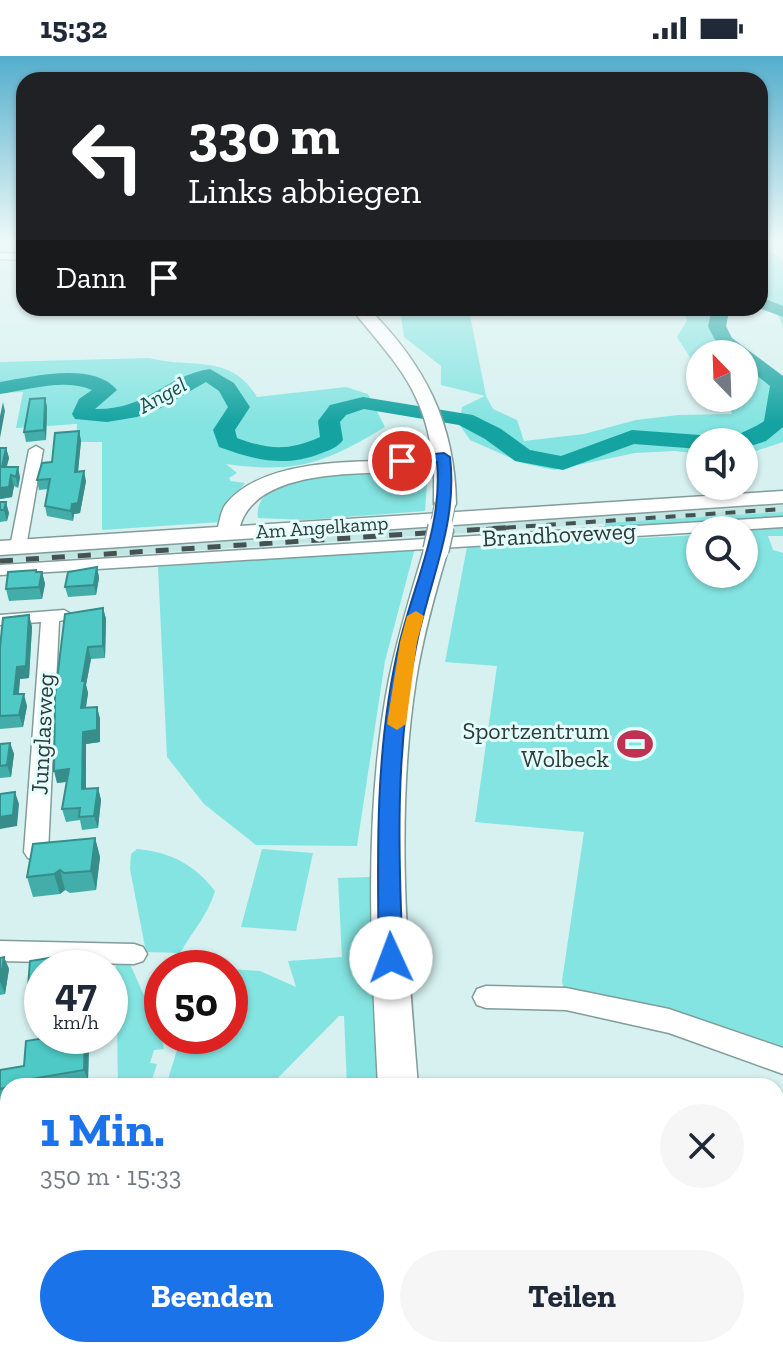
<!DOCTYPE html>
<html lang="de">
<head>
<meta charset="utf-8">
<style>
  :root { --surface:#fff; --page:#f6f6f7; --text:#1f2937; --muted:#747a83; --accent:#1a73e8 }
  body { margin:0; font-family:"Zilla Slab",serif; background:var(--page); color:var(--text); height:100vh; display:flex; flex-direction:column; font-size:30px; white-space:nowrap }
  * { box-sizing:border-box; margin:0 }
  p { font-size:26px; color:var(--muted) }
  .icon { flex:none; width:44px; height:44px; fill:none; stroke:currentColor; stroke-width:2; stroke-linecap:round; stroke-linejoin:round }
  .map { position:relative; flex:1; overflow:hidden }
  .details { position:absolute; left:0px; top:1022px; width:784px; height:280px; display:flex; flex-direction:column; background:var(--surface); border-radius:24px 24px 0 0; box-shadow:0 2px 6px #0004 }
  .details>* { flex:none }
  .guide { position:absolute; left:16px; top:16px; width:752px; height:244px; border-radius:24px; box-shadow:0 2px 6px #0004; background:#202124; color:#fff; overflow:hidden }
  .needle { width:52px; rotate:337deg }
  .buttons { position:absolute; left:686px; top:284px; display:grid; gap:16px }
  .buttons a { display:grid; place-items:center; width:72px; height:72px; border-radius:50%; background:var(--surface); box-shadow:0 2px 6px #0004; font-size:40px }
  .speed { position:absolute; left:24px; top:894px; display:flex; gap:16px; font-size:40px; font-weight:700; text-align:center }
  .speed>* { display:grid; place-content:center; width:104px; height:104px; border-radius:50%; background:var(--surface); box-shadow:0 2px 6px #0004; line-height:1 }
  .speed small { font-size:20px; font-weight:400 }
  .speed .limit { border:12px solid #d22; background:#fff; color:#111 }
  .pin { position:absolute; display:grid; place-items:center; width:68px; height:68px; color:#fff; margin:-34px; border:4px solid #fff; border-radius:50%; box-shadow:0 2px 8px #0007 }
  .me { position:absolute; width:88px; margin:-44px; rotate:358deg; stroke-linejoin:round; filter:drop-shadow(0 0 6px #0008) }
  .turn { display:flex; align-items:center; gap:28px; height:168px; padding:0 40px; font-size:36px }
  .turn .icon { width:104px; height:104px; stroke-width:2.5 }
  .turn b { display:block; font-size:56px; line-height:68px }
  .then { display:flex; align-items:center; height:76px; padding:0 40px; background:#0003; gap:16px; font-size:30px }
  .round { display:grid; place-items:center; flex:none; width:84px; height:84px; border-radius:42px; background:var(--page) }
  .headline { display:flex; align-items:center; justify-content:space-between; height:136px; padding:0 40px }
  h1 { font-size:48px; font-weight:700; line-height:60px; color:var(--accent) }
  .primary-button { display:flex; gap:16px; margin-top:auto; padding:16px 40px }
  .primary-button a { flex:1; height:92px; border-radius:48px; background:var(--accent); color:#fff; font-size:32px; font-weight:700; line-height:92px; text-align:center }
  .primary-button a+a { background:var(--page); color:var(--text) }
  .status { display:flex; justify-content:space-between; align-items:center; height:56px; padding:0 40px; background:var(--surface); direction:ltr }
  .status svg { height:22px; fill:currentColor }
  .map>svg:first-child { display:block }
  .built { fill:#c1e6e4 }
  .green { fill:#84e4e1 }
  .lines { fill:none; stroke-linecap:round; stroke-linejoin:round }
  .river { fill:#15a3a1; fill-rule:evenodd }
  .street-casing { stroke:#829c9a; stroke-width:3 }
  .secondary-casing { stroke:#829c9a; stroke-width:3 }
  .street { fill:#fff; fill-rule:evenodd }
  .secondary { fill:#fff; fill-rule:evenodd }
  .rail-far1 { stroke:#455251; stroke-width:4; stroke-dasharray:10 10; stroke-linecap:butt }
  .rail { stroke:#455251; stroke-width:5; stroke-dasharray:13 13; stroke-linecap:butt }
  .secondary-bridge-far1-casing { stroke:#829c9a; stroke-width:22; stroke-linecap:butt }
  .secondary-bridge-casing { stroke:#829c9a; stroke-width:28; stroke-linecap:butt }
  .secondary-bridge-far1 { stroke:#fff; stroke-width:20 }
  .secondary-bridge { stroke:#fff; stroke-width:25 }
  .wall { fill:#43ada9 }
  .shaded-wall { fill:#378d8a }
  .building { fill:#4ec9c5; stroke:#378d8a; stroke-width:2 }
  .route { fill:#1a73e8; stroke:#114b97; stroke-width:2 }
  .slow { fill:#f59e0b }
  .labels { text-anchor:middle; dominant-baseline:central; stroke-width:6; stroke-linejoin:round; paint-order:stroke }
  .far-street-label { font-size:20px; fill:#2f3a39; stroke:#e3fffd }
  .far-water-label { font-size:22px; font-style:italic; fill:#184d4c; stroke:#e3fffd }
  .street-label { font-size:24px; fill:#2f3a39; stroke:#e3fffd }
  .poi-label { font-size:24px; fill:#2f3a39; stroke:#e3fffd; text-anchor:end }
</style>
</head>
<body>
<div class="status"><b>15:32</b><svg viewBox="0 0 49 12"><path d="M0 12V9h3v3zM5 12V6h3v6zM10 12V3h3v9zM15 12V0h3v12zM26 1h20v11H26zM47 4h2v5h-2z"/></svg></div>
<div class="map">
<svg width="783" height="1302" viewBox="0 0 783 1302">
  <rect width="100%" height="100%" fill="#d6f1f0"/>
  <path class="built" d="M 783,449 L 783,456 L 0,507 L 0,499 Z"/>
  <path class="green" d="M 760,190 L 783,204 L 783,271 L 778,259 L 760,249 L 760,231 L 767,231 L 760,226 Z
    M 400,252 L 469,254 L 486,340 L 493,353 L 517,364 L 524,385 L 584,378 L 636,364 L 678,359 L 732,358 L 725,342 L 744,342 L 744,299 L 783,332 L 783,386 L 744,399 L 744,386 L 700,386 L 700,398 L 675,395 L 635,397 L 554,414 L 522,407 L 470,384 L 459,368 L 462,351 L 485,340 L 441,329 L 441,310 L 404,281 Z
    M 681,252 L 721,252 L 717,270 L 724,285 L 743,298 L 700,298 L 700,317 L 677,281 L 687,264 Z
    M 149,302 C 193,313 231,297 257,341 L 346,331 L 368,338 L 385,371 C 325,407 297,418 226,408 L 237,417 L 229,422 L 231,425 L 245,427 L 227,450 L 221,466 L 102,474 L 102,386 L 76,386 L 77,368 L 16,372 L 23,336 L 0,337 L 0,306 Z
    M 406,417 L 421,422 L 427,428 L 425,455 L 306,464 L 258,462 C 250,412 375,419 406,417 Z
    M 783,456 L 783,462 L 605,471 L 605,467 Z
    M 783,471 L 783,480 L 768,480 L 773,494 L 783,497 L 783,1005 L 566,943 L 562,925 L 584,776 L 475,766 L 497,610 L 445,606 L 467,491 L 700,479 L 700,518 L 744,518 L 744,474 Z
    M 415,492 L 385,605 L 357,790 L 256,789 L 204,748 L 167,701 L 158,511 Z
    M 137,793 C 170,796 194,808 215,835 C 209,857 192,876 180,897 L 146,896 L 130,813 L 131,798 Z
    M 262,793 L 313,797 L 296,875 L 241,871 Z
    M 371,821 L 384,1030 L 347,1030 L 344,960 L 339,960 L 270,1030 L 166,1030 L 177,994 L 176,980 L 230,980 L 230,913 L 260,915 L 296,931 L 288,905 L 342,901 L 338,822 Z
    M 116,906 L 129,906 L 160,975 L 164,993 L 154,994 L 150,1007 L 157,1008 L 150,1030 L 118,1030 Z
    M 763,1022 L 765,1030 L 508,1030 Z
    M 776,1062 L 783,1083 L 783,1302 L 537,1302 L 536,1294 L 776,1294 Z"/>
  <g class="lines">
    <path class="river" d="M 760,241 L 783,250 L 783,261 L 759,252 Z
      M 712,252 L 730,252 L 726,270 L 732,282 L 783,320 L 783,371 L 766,385 L 744,392 L 744,386 L 728,386 C 734,378 754,373 764,365 L 770,330 L 744,309 L 744,298 C 723,298 716,288 708,270 Z
      M 210,313 L 234,327 L 250,351 L 235,374 L 237,382 C 269,394 289,395 320,381 L 318,365 L 330,349 L 363,341 L 473,359 L 501,373 L 530,394 L 561,400 L 632,374 L 700,379 L 711,386 L 700,386 L 700,393 L 634,388 L 563,414 L 515,405 L 485,383 L 459,369 L 364,353 L 346,359 L 340,366 L 343,384 C 338,391 330,394 322,397 C 285,412 255,404 219,391 L 213,374 L 228,351 L 219,335 L 206,326 L 159,353 L 137,361 L 107,366 L 75,363 L 72,358 L 79,343 L 92,334 C 64,322 29,334 0,338 L 0,326 C 32,321 93,305 117,334 L 95,353 C 148,354 164,320 210,313 Z"/>
    <g class="street-casing">
      <path id="street" d="M 0,197 L 24,198 L 24,204 L 0,203 Z
        M 36,390 L 43,394 L 26,491 L 18,496 L 10,491 L 29,394 Z
        M 783,461 L 783,471 L 0,519 L 0,509 Z
        M 64,554 L 73,559 L 70,563 L 59,565 L 48,796 L 44,802 L 36,805 L 28,802 L 24,796 L 41,566 L 0,569 L 0,559 Z
        M 0,885 L 134,888 L 143,891 L 147,898 L 143,905 L 134,908 L 0,905 Z
        M 486,930 L 566,932 L 669,953 L 783,992 L 783,1018 L 669,977 L 566,954 L 486,952 L 477,949 L 473,941 L 477,933 Z"/>
    </g>
    <g class="secondary-casing">
      <path id="secondary" d="M 351,252 L 368,252 C 425,309 455,367 456,448 L 453,453 L 437,453 L 434,448 L 434,417 C 382,418 258,407 240,470 L 783,435 L 783,447 L 0,499 L 0,485 L 218,471 C 220,464 221,454 226,448 C 266,398 375,406 433,405 C 425,332 393,305 351,252 Z
        M 436,487 L 444,489 L 448,494 C 435,537 423,580 416,624 C 395,758 407,896 418,1030 L 378,1030 C 371,895 363,756 389,623 C 398,579 411,537 424,494 L 428,489 Z
        M 392,1294 L 440,1294 L 440,1302 L 392,1302 Z"/>
    </g>
    <use href="#street" class="street"/>
    <use href="#secondary" class="secondary"/>
    <path class="rail-far1" d="M 486,473 L 783,453"/>
    <path class="rail" d="M 0,505 L 516,471"/>
    <g class="secondary-bridge-far1-casing">
      <path id="secondary-bridge-far1" d="M 440,473 L 445,448"/>
    </g>
    <g class="secondary-bridge-casing">
      <path id="secondary-bridge" d="M 436,494 L 441,471"/>
    </g>
    <use href="#secondary-bridge-far1" class="secondary-bridge-far1"/>
    <use href="#secondary-bridge" class="secondary-bridge"/>
  </g>
  <path class="wall" d="M 45,342 L 47,351 L 46,384 L 26,386 L 24,376 Z
    M 79,375 L 81,385 L 78,415 L 86,425 L 80,457 L 74,458 L 73,465 L 47,460 L 45,450 L 48,433 L 39,434 L 37,424 Z
    M 0,392 L 6,392 L 9,402 L 6,411 L 20,421 L 18,432 L 14,430 L 12,441 L 0,443 Z
    M 0,446 L 9,457 L 7,465 L 0,466 Z
    M 97,511 L 99,522 L 96,539 L 68,541 L 65,531 Z
    M 42,516 L 45,528 L 42,543 L 9,545 L 6,533 Z
    M 103,552 L 106,563 L 105,602 L 91,603 L 86,629 L 88,637 L 86,651 L 97,651 L 100,663 L 100,686 L 86,688 L 86,733 L 98,732 L 101,744 L 98,772 L 82,774 L 80,764 L 66,766 L 62,753 L 67,726 L 57,727 L 55,640 Z
    M 29,559 L 32,571 L 29,622 L 20,623 L 19,638 L 27,650 L 23,671 L 0,673 L 0,592 Z
    M 10,687 L 14,698 L 11,721 L 0,722 L 0,688 Z
    M 95,782 L 100,801 L 96,834 L 70,837 L 65,834 L 60,838 L 33,841 L 27,821 Z
    M 61,900 L 62,906 L 91,901 L 94,912 L 42,912 L 42,943 L 33,944 L 28,931 L 30,905 Z
    M 4,901 L 9,913 L 5,938 L 0,939 L 0,902 Z
    M 89,987 L 88,1025 L 63,1030 L 8,1030 L 8,1044 L 0,1045 L 0,1014 L 24,1010 Z
    M 8,1079 L 8,1126 L 0,1127 L 0,1080 Z
    M 8,1176 L 8,1227 L 0,1228 L 0,1178 Z"/>
  <path class="shaded-wall" d="M 45,342 L 47,351 L 46,384 L 44,374 Z
    M 3,346 L 5,355 L 0,382 L 0,360 Z
    M 79,375 L 81,385 L 77,426 L 75,416 Z
    M 6,392 L 9,402 L 4,422 L 2,411 Z
    M 18,411 L 20,421 L 18,432 L 16,421 Z
    M 84,415 L 86,425 L 80,457 L 74,458 L 73,465 L 71,455 L 72,448 Z
    M 11,419 L 14,430 L 12,441 L 0,443 L 0,432 Z
    M 6,446 L 9,457 L 7,465 L 4,454 Z
    M 97,511 L 99,522 L 96,539 L 94,529 Z
    M 42,516 L 45,528 L 42,543 L 39,531 Z
    M 103,552 L 106,563 L 105,602 L 103,590 Z
    M 29,559 L 32,571 L 29,622 L 20,623 L 17,650 L 14,638 L 17,611 Z
    M 88,591 L 91,603 L 86,629 L 88,637 L 84,664 L 81,652 L 82,625 Z
    M 24,638 L 27,650 L 23,671 L 19,659 Z
    M 97,651 L 100,663 L 100,686 L 86,688 L 86,746 L 82,733 L 83,676 Z
    M 10,687 L 14,698 L 11,721 L 7,709 Z
    M 69,713 L 72,725 L 57,727 L 54,715 Z
    M 98,732 L 101,744 L 98,772 L 94,760 Z
    M 15,736 L 19,748 L 17,770 L 0,773 L 0,761 Z
    M 95,782 L 100,801 L 96,834 L 91,815 Z
    M 60,814 L 65,834 L 60,838 L 54,818 Z
    M 4,901 L 9,913 L 5,938 L 0,926 Z
    M 85,980 L 87,980 L 89,987 L 88,1025 L 84,1014 Z
    M 98,1294 L 103,1294 L 103,1302 L 98,1302 Z"/>
  <path class="building" d="M 45,342 L 44,374 L 24,376 L 30,343 Z
    M 79,375 L 75,416 L 84,415 L 78,447 L 72,448 L 71,455 L 45,450 L 50,423 L 37,424 L 42,407 L 52,406 L 55,377 Z
    M 0,392 L 6,392 L 2,411 L 18,411 L 16,421 L 11,419 L 9,431 L 0,432 Z
    M 0,446 L 6,446 L 4,454 L 0,454 Z
    M 97,511 L 94,529 L 65,531 L 68,516 Z
    M 36,514 L 36,516 L 42,516 L 39,531 L 6,533 L 8,516 Z
    M 103,552 L 103,590 L 88,591 L 82,625 L 85,625 L 81,652 L 97,651 L 97,674 L 83,676 L 82,733 L 98,732 L 94,760 L 79,761 L 80,752 L 62,753 L 69,713 L 54,715 L 55,640 L 65,558 Z
    M 29,559 L 26,610 L 17,611 L 14,638 L 24,638 L 19,659 L 0,660 L 0,592 L 3,562 Z
    M 10,687 L 7,709 L 0,710 L 0,688 Z
    M 15,736 L 13,759 L 0,761 L 0,738 Z
    M 95,782 L 91,815 L 64,817 L 60,814 L 54,818 L 27,821 L 33,788 Z
    M 61,900 L 60,906 L 91,901 L 91,912 L 42,912 L 42,929 L 28,931 L 30,905 Z
    M 4,901 L 0,926 L 0,902 Z
    M 57,980 L 85,980 L 84,1014 L 25,1024 L 24,1029 L 8,1030 L 8,1031 L 0,1033 L 0,1014 L 24,1010 L 26,985 Z
    M 8,1079 L 8,1114 L 0,1115 L 0,1080 Z
    M 8,1176 L 8,1215 L 0,1217 L 0,1178 Z
    M 10,1294 L 98,1294 L 98,1302 L 0,1302 L 0,1296 Z"/>
  <linearGradient id="sky" x2="0" y2="1"><stop stop-color="#53adcc"/><stop offset="0.5" stop-color="#edf9f8"/><stop offset="1" stop-color="#edf9f8" stop-opacity="0"/></linearGradient>
  <rect width="783" height="367" fill="url(#sky)"/>
  <path class="route" d="M 444,397 L 450,401 C 458,467 430,523 417,586 C 395,690 398,797 403,902 L 399,909 L 391,912 L 383,909 L 379,902 C 377,798 375,687 400,585 C 415,525 443,469 437,406 L 402,409 L 396,405 L 402,401 Z"/>
  <path class="slow" d="M 416,555 L 424,560 L 417,586 L 406,668 L 397,674 L 387,668 L 400,586 L 407,560 Z"/>
  <defs>
    <g id="stadium-bare" transform="scale(2.76)"><path d="M0-5a6.5 5 0 1 0 0 10a6.5 5 0 1 0 0-10ZM-3.5-1.8h7v3.6h-7Z" fill="#c13152" stroke="#e3fffd" stroke-width="2.5" paint-order="stroke"/></g>
  </defs>
  <g fill-rule="evenodd">
    <use href="#stadium-bare" x="635" y="688"/>
  </g>
  <g class="labels">
    <g class="far-street-label">
      <text transform="translate(322 471) rotate(-4)">Am Angelkamp</text>
    </g>
    <g class="far-water-label">
      <text transform="translate(162 339) rotate(-29)">Angel</text>
    </g>
    <g class="street-label">
      <text transform="translate(559 478) rotate(-3)">Brandhoveweg</text>
      <text transform="translate(42 678) rotate(-87)">Junglasweg</text>
    </g>
    <g class="poi-label">
      <text x="609" y="674">Sportzentrum<tspan x="609" dy="28">Wolbeck</tspan></text>
    </g>
  </g>
</svg>
<div class="buttons">
<a><svg class="needle" viewBox="-14 -14 28 28"><path d="M0-13l5 13h-10z" fill="#e53935"/><path d="M0 13l5-13h-10z" fill="#747a83"/></svg></a>
<a><svg class="icon" aria-label="sound" viewBox="0 0 24 24"><path d="M4 9h4l5-4v14l-5-4H4zM17 9q2 3 0 6"/></svg></a>
<a><svg class="icon" aria-label="search" viewBox="0 0 24 24"><circle cx="10" cy="10" r="6"/><path d="M15 15l6 6"/></svg></a>
</div>
<div class="speed"><div>47<small>km/h</small></div><div class="limit">50</div></div>
<div class="pin" style="left:402px;top:405px;background:#d93025"><svg class="icon" aria-label="arrive" viewBox="0 0 24 24"><path d="M6 21V4h12l-3 4 3 4H6"/></svg></div>
<svg class="me" style="left:391px;top:902px" viewBox="-20 -20 40 40"><circle r="19" fill="#fff"/><path d="M0-13L10 11 0 6-10 11z" fill="#1a73e8"/></svg>
<div class="guide">
<div class="turn"><svg class="icon" aria-label="left" viewBox="0 0 24 24"><path d="M17 20v-9H6M10 6l-5 5 5 5"/></svg><div><b>330 m</b>Links abbiegen</div></div>
<div class="then">Dann<svg class="icon" aria-label="arrive" viewBox="0 0 24 24"><path d="M6 21V4h12l-3 4 3 4H6"/></svg></div>
</div>
<section class="details">
<div class="headline"><div><h1>1 Min.</h1><p>350 m · 15:33</p></div><a class="round"><svg class="icon" aria-label="close" viewBox="0 0 24 24"><path d="M6 6l12 12M18 6L6 18"/></svg></a></div>
<div class="primary-button"><a>Beenden</a><a>Teilen</a></div>
</section>
</div>
</body>
</html>
